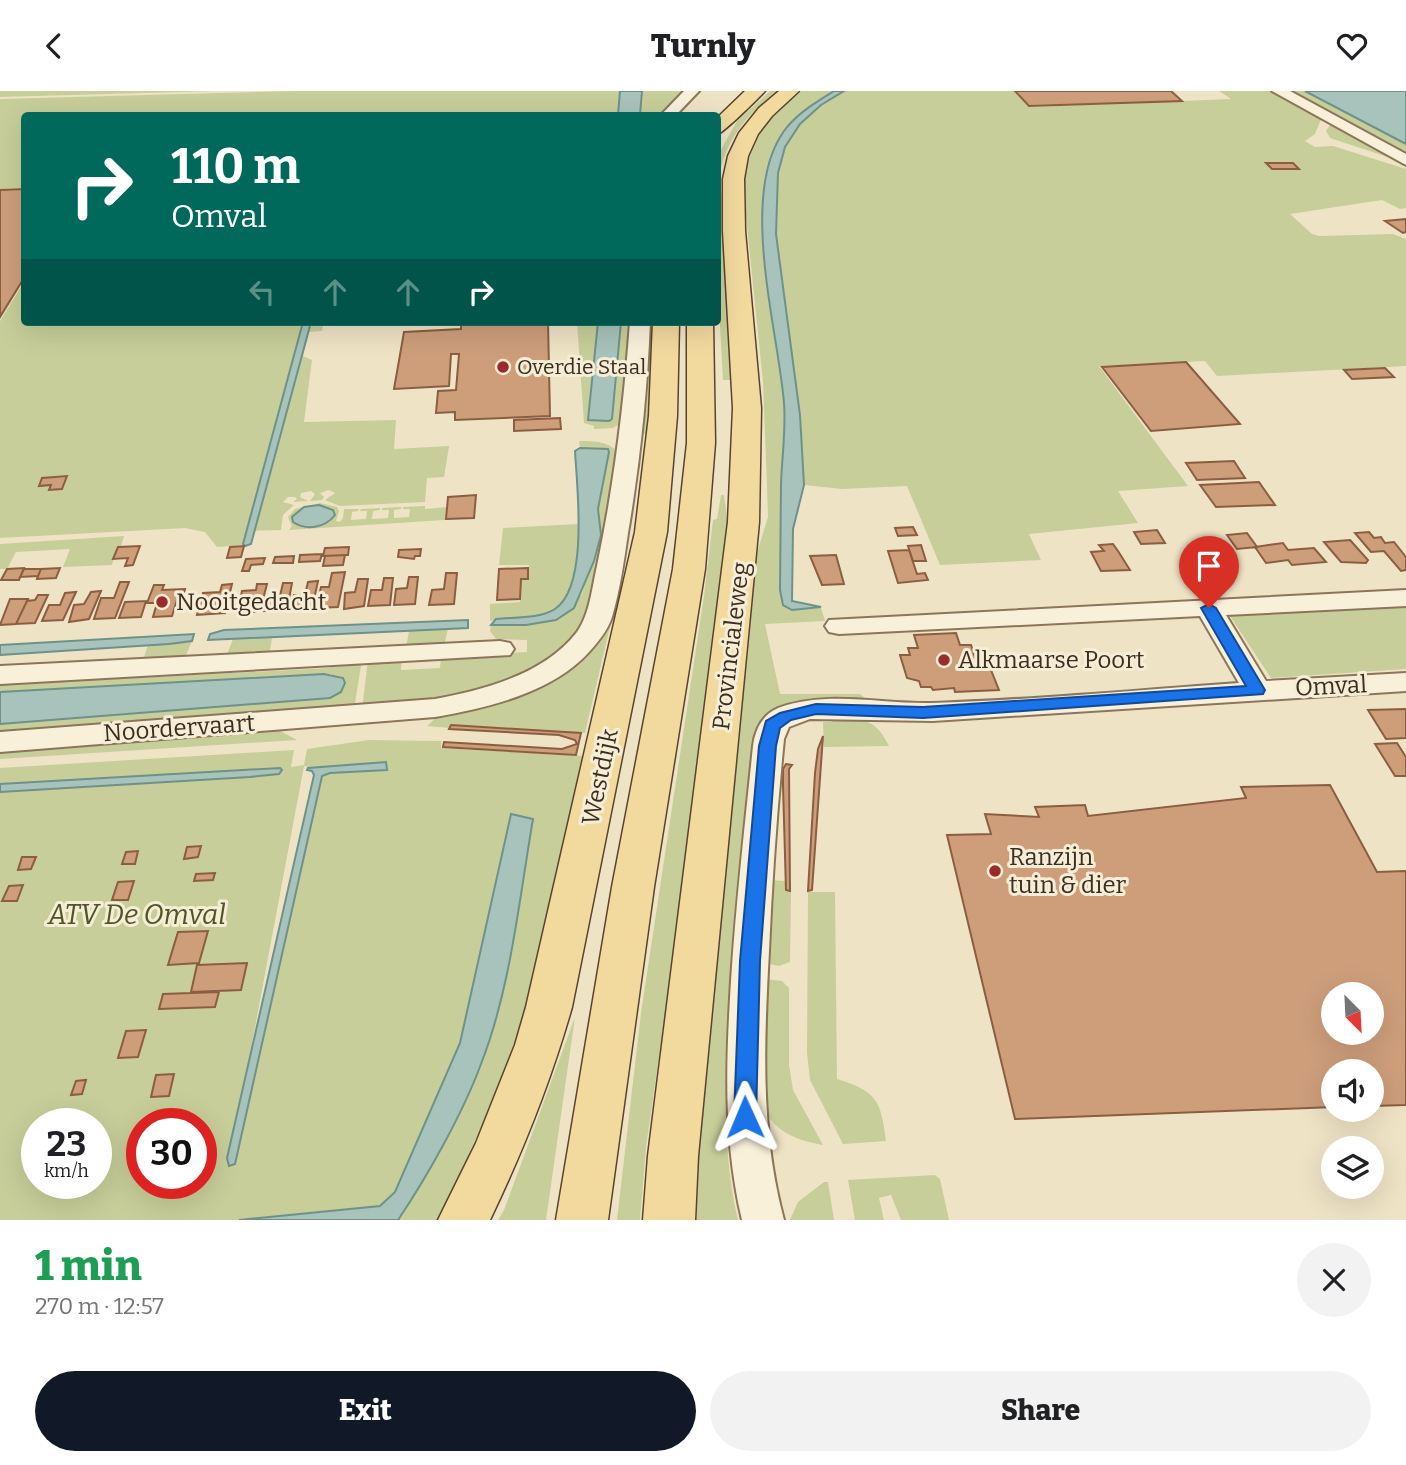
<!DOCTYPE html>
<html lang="en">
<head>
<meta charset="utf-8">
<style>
  :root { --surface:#fff; --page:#f2f2f2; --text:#202124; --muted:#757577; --accent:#111827 }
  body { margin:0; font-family:Bitter,serif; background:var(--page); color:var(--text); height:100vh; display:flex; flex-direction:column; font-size:26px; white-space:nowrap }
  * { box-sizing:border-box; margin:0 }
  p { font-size:23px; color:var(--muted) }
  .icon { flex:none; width:38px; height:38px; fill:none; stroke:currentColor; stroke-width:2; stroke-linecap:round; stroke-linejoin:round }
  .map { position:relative; height:1129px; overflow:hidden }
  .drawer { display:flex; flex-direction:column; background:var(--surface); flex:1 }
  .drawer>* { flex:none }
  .top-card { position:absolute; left:21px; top:21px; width:700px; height:214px; border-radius:7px; box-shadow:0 7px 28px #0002; background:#00695c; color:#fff; overflow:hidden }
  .needle { width:46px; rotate:156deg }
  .buttons { position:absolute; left:1321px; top:891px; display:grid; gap:14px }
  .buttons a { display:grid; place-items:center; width:63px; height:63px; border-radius:50%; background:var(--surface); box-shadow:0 7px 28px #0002; font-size:35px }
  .speed { position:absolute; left:21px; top:1017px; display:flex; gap:14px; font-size:35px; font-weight:700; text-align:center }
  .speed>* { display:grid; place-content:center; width:91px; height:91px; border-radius:50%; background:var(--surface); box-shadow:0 7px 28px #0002; line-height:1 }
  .speed small { font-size:18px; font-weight:400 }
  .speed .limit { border:10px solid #d22; background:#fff; color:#111 }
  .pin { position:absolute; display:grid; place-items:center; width:60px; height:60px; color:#fff; margin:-72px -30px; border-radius:50% 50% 50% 0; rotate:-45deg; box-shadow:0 0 7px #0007 }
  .pin .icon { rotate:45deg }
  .me { position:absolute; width:77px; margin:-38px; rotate:359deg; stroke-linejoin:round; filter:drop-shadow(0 0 5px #0008) }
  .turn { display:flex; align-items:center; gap:24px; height:147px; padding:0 35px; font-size:32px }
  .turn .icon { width:91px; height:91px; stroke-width:2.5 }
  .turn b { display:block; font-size:49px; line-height:60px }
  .lanes { display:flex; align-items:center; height:66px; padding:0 35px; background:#0003; justify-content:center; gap:35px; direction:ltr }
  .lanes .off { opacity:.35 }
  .round { display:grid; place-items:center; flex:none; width:74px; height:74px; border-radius:37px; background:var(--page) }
  .summary { display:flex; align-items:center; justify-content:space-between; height:119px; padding:0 35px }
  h1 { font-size:42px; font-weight:800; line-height:52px; color:#1e9e55 }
  .action { display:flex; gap:14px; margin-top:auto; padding:14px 35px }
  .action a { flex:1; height:80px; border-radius:42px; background:var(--accent); color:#fff; font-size:28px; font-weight:800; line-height:80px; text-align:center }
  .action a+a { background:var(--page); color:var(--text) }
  header { display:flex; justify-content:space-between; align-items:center; height:91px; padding:0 35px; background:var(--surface); font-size:32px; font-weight:800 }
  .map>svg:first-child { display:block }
  .green { fill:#c7ce99; fill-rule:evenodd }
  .water { fill:#a8c3bb; stroke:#6e9289; stroke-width:2 }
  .building { fill:#ce9e7b; stroke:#8b5e41; stroke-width:2; fill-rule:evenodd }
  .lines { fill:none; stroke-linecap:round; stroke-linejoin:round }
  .minor-casing { stroke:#8b755b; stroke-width:4 }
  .major-casing { stroke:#59432f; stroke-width:3 }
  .minor { fill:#f9f0da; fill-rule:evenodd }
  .major { fill:#f2d99e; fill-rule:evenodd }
  .route { fill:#1a73e8; stroke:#114b97; stroke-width:2 }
  .poi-dot { fill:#9b2a2a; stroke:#f6edd6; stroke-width:2.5 }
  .labels { text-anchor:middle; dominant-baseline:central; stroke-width:6; stroke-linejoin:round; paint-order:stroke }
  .far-poi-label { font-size:21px; fill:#3b2d1f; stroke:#f6edd6; text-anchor:start }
  .poi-label { font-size:24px; fill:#3b2d1f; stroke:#f6edd6; text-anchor:start }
  .street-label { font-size:24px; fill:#3b2d1f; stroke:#f6edd6 }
  .near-park-label { font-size:28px; font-style:italic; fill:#4b5825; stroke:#f6edd6 }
</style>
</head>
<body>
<header><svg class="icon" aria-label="back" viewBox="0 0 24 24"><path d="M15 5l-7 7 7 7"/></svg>Turnly<svg class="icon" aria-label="heart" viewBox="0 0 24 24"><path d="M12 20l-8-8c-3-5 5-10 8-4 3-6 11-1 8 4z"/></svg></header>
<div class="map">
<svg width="1406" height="1129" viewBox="0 0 1406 1129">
  <rect width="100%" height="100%" fill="#efe3c6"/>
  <path class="green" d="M 0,0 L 216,0 L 0,6 Z
    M 293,0 L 620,0 L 618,24 L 24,24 L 24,97 L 0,98 L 0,8 Z
    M 642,0 L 684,0 L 660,24 L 640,24 Z
    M 770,0 L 778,0 C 750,20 726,48 720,82 L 734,289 L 723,289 L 718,197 L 718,64 L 737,30 Z
    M 802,0 L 1016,0 L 1032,16 L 1231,8 L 1219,0 L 1273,0 L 1322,26 L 1315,43 L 1305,50 L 1315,56 L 1333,55 L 1406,78 L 1406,117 L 1400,118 L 1382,109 L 1290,123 L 1312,143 L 1319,145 L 1393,143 L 1406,148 L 1406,275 L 1217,285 L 1205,270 L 1099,275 L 1188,395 L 1118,400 L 1138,432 L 1029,443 L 1041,469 L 940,474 L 907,395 L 842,398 L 804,394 L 795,427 L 783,427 L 781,509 L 792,519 L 821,517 L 825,530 L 765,533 L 780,603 L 860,603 L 868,610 C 827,608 777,597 756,642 L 727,964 C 725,1018 725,1076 738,1129 L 696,1129 L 702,997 L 757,462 L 768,426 L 767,395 L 763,291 L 746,126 L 744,73 L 752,51 L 760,39 L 783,14 Z
    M 1283,0 L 1305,0 L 1406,53 L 1406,64 Z
    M 1332,31 L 1406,72 L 1330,47 L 1326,40 Z
    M 24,191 L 24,231 L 324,231 L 322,240 L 309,241 L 303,265 L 312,269 L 304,331 L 396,329 L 394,358 L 449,355 L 444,386 L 427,387 L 425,411 L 340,415 L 325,409 L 335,402 L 329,399 L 320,402 L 324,406 L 322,409 L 310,410 L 315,403 L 311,400 L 301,402 L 300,406 L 308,410 L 293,411 L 297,408 L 295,406 L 288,406 L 283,411 L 294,414 L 283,424 L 281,439 L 247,440 L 244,454 L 217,456 L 205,441 L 185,437 L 0,447 L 0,230 Z
    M 577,231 L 598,231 L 588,329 L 612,329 L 621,231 L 634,231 L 623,331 L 613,337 L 594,338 L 594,335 L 584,332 Z
    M 646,231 L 655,231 L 650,343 L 644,343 L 621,489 L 585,642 L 451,634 L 449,637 L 427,635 L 443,620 C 476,635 567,562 596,542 Z
    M 579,350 C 594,350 610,350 619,363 L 589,528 L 570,550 L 526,582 L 469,604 L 362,618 L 368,569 L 402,568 L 401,579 L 440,577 L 441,566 L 527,561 L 527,549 L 496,548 L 490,540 L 491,534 L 526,534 L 556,529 L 582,503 L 601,444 L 598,418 L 609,361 L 608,358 L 580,357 Z
    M 721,404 L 724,404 L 728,434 L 727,492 L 646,1056 L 640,1129 L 617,1129 L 641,922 L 704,505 L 713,429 L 717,428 Z
    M 320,412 L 337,416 L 339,420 L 336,430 L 340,431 L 343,427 L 344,418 L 359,418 L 358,420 L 352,421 L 351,429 L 366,428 L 367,420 L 360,420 L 361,418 L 380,417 L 380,419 L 373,420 L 372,428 L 388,427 L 389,419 L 382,419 L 382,417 L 401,416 L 401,418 L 394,419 L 394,427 L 409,426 L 410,418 L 403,418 L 403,416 L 425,415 L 425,418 L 447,416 L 446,428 L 475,427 L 289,439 L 292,435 L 288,426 L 295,418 Z
    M 578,433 C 579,457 576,509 551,520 C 533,528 509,525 490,530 L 490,513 L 520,511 L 521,489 L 528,488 L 529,474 L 499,474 L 503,437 Z
    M 124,445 L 121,455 L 117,456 L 112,474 L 63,476 L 70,458 L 16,461 L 7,478 L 0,478 L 0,453 Z
    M 1406,514 L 1406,578 L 1271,587 L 1230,525 Z
    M 448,538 L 444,554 L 406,557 L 409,540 Z
    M 272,547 L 269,564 L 226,566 L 233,548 Z
    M 192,550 L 184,569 L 143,569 L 148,554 Z
    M 362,569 L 354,618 L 0,645 L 0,633 L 330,607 L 332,583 L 0,601 L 0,594 L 329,577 L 343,570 Z
    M 832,628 C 863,629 874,625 889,655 L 824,656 L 823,631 L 832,631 Z
    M 273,636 L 297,649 L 0,668 L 0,657 Z
    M 369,649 L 441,650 L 441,657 L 585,665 L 532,901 L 496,1004 L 438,1129 L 398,1129 L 449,1040 L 481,973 L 505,891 L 532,727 L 511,724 L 460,952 L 395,1101 L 380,1115 L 239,1129 L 0,1129 L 0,677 L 294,659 L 291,676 L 304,674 L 307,658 ZM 304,675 L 313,677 L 328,675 L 330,682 L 322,685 L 235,1073 L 229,1075 ZM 37,1032 L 96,1032 L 96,1092 L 37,1092 ZM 142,1032 L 201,1032 L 201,1092 L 142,1092 Z
    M 769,789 L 785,790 L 786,799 L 791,800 L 790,871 L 779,875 L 769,873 L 764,867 Z
    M 808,801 L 835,801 L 837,988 C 877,1000 881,1010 886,1050 L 843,1053 L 810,989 L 807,962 Z
    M 764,888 L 782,890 L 789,897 L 789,974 L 793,999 L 823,1054 C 801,1050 776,1043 765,1019 C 759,1004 764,911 764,888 Z
    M 575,926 L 546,1129 L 498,1129 L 504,1119 Z
    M 935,1084 L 940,1088 L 949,1129 L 901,1129 L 891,1104 L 879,1107 L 884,1129 L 855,1129 L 848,1089 Z
    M 824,1091 L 828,1091 L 834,1129 L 790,1129 L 798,1111 Z"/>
  <path class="water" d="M 620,0 L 642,0 L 640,24 L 618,24 Z
    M 834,0 L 844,0 L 821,14 L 800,33 L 785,56 L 778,82 L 776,143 L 800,324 L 804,394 L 793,438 L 792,510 L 821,516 L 792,519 L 783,514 L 780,499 C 780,464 781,428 781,393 C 782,365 786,340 784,312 C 778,238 738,104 784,40 C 797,22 817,11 834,0 Z
    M 1305,0 L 1406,0 L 1406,53 Z
    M 303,231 L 311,231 L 251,453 L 245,455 L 243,453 Z
    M 598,231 L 621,231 L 612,328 L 609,330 L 588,329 Z
    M 580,357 L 608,358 L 609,361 L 598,418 L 601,444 L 594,470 L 574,517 L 556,529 L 526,534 L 491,534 L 496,528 C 513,526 540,528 555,518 C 589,495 577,396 575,360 Z
    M 319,414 L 333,419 L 335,424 C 325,437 306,440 293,431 L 292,426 L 304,416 Z
    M 468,529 L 468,537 L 208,549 L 210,543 L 224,539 Z
    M 194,543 L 192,550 L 169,553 L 0,564 L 0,554 Z
    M 324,583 L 343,587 L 345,592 L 341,601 L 330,607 L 0,633 L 0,601 Z
    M 386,671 L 387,679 L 330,682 L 322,685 L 235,1073 L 229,1075 L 227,1067 L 314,684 L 312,680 L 307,679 L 308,677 Z
    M 280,677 L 282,679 L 279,683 L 250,686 L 0,701 L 0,693 Z
    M 511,723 L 533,728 C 519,809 511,896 481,973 C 463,1022 427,1086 398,1129 L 239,1129 L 380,1115 L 395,1101 L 460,952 Z"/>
  <path class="building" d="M 1015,0 L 1171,0 L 1182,10 L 1029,15 Z
    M 1266,72 L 1293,72 L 1299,78 L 1272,78 Z
    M 24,98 L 24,187 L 0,226 L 0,99 Z
    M 1406,128 L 1406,141 L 1403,142 L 1385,130 Z
    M 548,231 L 550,325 L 455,329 L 455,321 L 436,322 L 438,300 L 456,299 L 459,263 L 451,263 L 449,295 L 394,298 L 404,241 L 461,238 L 461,233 Z
    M 1186,271 L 1240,333 L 1151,340 L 1102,276 Z
    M 1385,277 L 1394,286 L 1352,288 L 1344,279 Z
    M 560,327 L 561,338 L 514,340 L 514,329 Z
    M 1234,370 L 1245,387 L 1197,389 L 1186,372 Z
    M 67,385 L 62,398 L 49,399 L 51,394 L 39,395 L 42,387 Z
    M 1259,391 L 1275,414 L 1216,416 L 1200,394 Z
    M 476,404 L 474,427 L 446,428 L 448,406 Z
    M 913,436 L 917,444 L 898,445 L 895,437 Z
    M 1157,439 L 1165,452 L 1141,453 L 1134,441 Z
    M 1369,441 L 1374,447 L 1381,446 L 1385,452 L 1394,451 L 1406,466 L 1406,479 L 1401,480 L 1384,460 L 1371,461 L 1355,442 Z
    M 1247,442 L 1257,456 L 1237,458 L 1227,444 Z
    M 1350,449 L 1368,469 L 1366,472 L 1341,471 L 1324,451 Z
    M 1283,452 L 1288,459 L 1314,457 L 1326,471 L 1292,474 L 1288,469 L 1266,472 L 1255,456 Z
    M 1113,453 L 1118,460 L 1130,479 L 1101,480 L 1091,461 L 1104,460 L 1099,454 Z
    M 921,454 L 926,470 L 913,470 L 908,455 Z
    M 140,455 L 133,474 L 125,475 L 128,467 L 113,468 L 118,456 Z
    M 244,455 L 241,466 L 227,467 L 230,456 Z
    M 349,456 L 348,464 L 323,465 L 325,457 Z
    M 421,458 L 420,465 L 415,465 L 414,468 L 398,466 L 399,459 Z
    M 909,459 L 917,483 L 925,482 L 928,489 L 898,492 L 888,460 Z
    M 322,463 L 320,470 L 299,471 L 300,464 Z
    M 345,464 L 343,474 L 323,475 L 325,465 Z
    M 836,464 L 844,493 L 822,494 L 810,465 Z
    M 294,465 L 293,472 L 273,472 L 275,466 Z
    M 265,467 L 263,473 L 251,474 L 249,480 L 242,480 L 246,468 Z
    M 24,477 L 19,489 L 1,489 L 7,478 Z
    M 60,477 L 56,487 L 37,488 L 41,478 Z
    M 528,477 L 528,488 L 521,488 L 520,508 L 497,509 L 499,478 Z
    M 24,478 L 41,478 L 38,485 L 20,486 Z
    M 345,481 L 338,516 L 316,517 L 321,496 L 329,496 L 332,482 Z
    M 446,482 L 457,482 L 454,513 L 429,514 L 432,499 L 444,498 Z
    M 409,486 L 418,486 L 415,513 L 394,514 L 396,498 L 407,497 Z
    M 384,487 L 393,487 L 390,514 L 368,515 L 371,499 L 382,499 Z
    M 358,488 L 368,488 L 364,515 L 344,518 L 345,502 L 355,501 Z
    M 318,490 L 312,518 L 291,519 L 294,504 L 305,504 L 308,491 Z
    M 120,491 L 129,491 L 115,527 L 94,528 L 101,507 L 114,507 Z
    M 283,492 L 292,492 L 287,519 L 264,520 L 268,506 L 280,505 Z
    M 232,493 L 225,522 L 197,524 L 203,502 L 220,501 L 222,494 Z
    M 257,493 L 267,493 L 260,520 L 242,523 L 239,521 L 240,517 L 230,517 L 234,505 L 241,505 L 242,500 L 256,499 Z
    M 154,494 L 164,494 L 162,499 L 185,498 L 182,509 L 177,509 L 172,525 L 153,526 L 157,512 L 147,512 Z
    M 101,500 L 89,528 L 69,531 L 74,514 L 84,513 L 91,501 Z
    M 76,501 L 63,529 L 42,530 L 49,514 L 60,514 L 65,502 Z
    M 38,504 L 48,504 L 35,532 L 16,533 L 27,510 L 35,509 Z
    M 10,508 L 28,508 L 16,533 L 0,534 Z
    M 146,510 L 141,526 L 119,527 L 125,511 Z
    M 956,542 L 960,554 L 971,554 L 975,566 L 986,566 L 988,572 L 992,572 L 995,579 L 991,579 L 999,599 L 955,601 L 954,597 L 933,599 L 931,596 L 921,596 L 919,590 L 907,587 L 900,564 L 910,564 L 908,557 L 918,557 L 914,544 Z
    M 1406,618 L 1406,647 L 1386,648 L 1368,619 Z
    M 451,634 L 581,642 L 576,664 L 443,656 L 444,651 L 562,658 L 577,653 L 575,649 L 559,644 L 449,638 Z
    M 823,645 L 812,799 L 808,800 L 815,682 L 818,658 Z
    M 1397,652 L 1406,666 L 1406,685 L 1395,685 L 1375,653 Z
    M 786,673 L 792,674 L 789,678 L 790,800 L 786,799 L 783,695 L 783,678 Z
    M 1330,694 L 1377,781 L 1406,780 L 1406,1014 L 1372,1015 L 1372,980 L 1334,980 L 1334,1016 L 1015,1028 L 947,744 L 991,743 L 985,723 L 1039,726 L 1035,716 L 1085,714 L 1088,725 L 1246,707 L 1241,696 ZM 1334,903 L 1372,903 L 1372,942 L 1334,942 Z
    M 201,755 L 198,766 L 184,768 L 187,756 Z
    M 138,760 L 135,773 L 122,773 L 126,761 Z
    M 22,766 L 36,766 L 31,778 L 18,779 Z
    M 215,782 L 213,789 L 194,790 L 196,783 Z
    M 134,790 L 128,809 L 112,809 L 118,791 Z
    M 23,794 L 17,810 L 2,810 L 9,795 Z
    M 208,840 L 199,872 L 168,874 L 178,841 Z
    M 247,872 L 241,899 L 191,901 L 197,874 Z
    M 219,901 L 215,916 L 159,918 L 163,903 Z
    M 146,939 L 138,966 L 118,967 L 126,940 Z
    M 174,983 L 169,1005 L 151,1006 L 156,984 Z
    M 86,989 L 82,1003 L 71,1004 L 76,990 Z"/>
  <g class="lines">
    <g class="minor-casing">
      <path id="minor" d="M 684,0 L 699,0 L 676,24 L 661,24 Z
        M 1272,0 L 1290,0 L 1406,63 L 1406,74 Z
        M 630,231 L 650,231 C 647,302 640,372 628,442 C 624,470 620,499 612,526 C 608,539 598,551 589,561 C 552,602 487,617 435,626 L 0,661 L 0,641 L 435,608 C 484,599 545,583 577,541 C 590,523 592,496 597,475 C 614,394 624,313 630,231 Z
        M 1406,499 L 1406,515 L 1226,524 L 1266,590 L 1406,582 L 1406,600 L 933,630 L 810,628 L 789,636 L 784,648 C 777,719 772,790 769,860 C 764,951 760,1040 784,1129 L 742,1129 C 723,1049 726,971 731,890 C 736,811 745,733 753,655 C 755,639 762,624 778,617 C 826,599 881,613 931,612 C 1034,609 1136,599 1239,592 L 1200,525 L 839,543 L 829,541 L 825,535 L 829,529 Z
        M 500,550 L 510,552 L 514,558 L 510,564 L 0,593 L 0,575 Z"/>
    </g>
    <g class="major-casing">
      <path id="major" d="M 745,0 L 765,0 C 759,7 724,41 718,43 L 718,26 Z
        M 779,0 L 799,0 L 772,25 L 758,43 L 748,65 L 744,88 L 745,140 L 761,317 L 759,431 L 698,1065 L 695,1129 L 643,1129 L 648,1065 L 728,431 L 733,317 L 723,140 L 723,88 L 728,65 L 739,42 L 759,17 Z
        M 653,231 L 679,231 L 677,325 L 667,441 L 572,916 C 551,990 523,1060 490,1129 L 438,1129 L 476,1052 L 515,954 L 526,916 L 635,441 L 649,325 Z
        M 687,231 L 713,231 L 715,352 L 705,478 L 654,796 L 608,1129 L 556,1129 L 612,796 L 673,478 L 687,352 Z"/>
    </g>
    <use href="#minor" class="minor"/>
    <use href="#major" class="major"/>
  </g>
  <path class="route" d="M 1209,513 L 1216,517 L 1265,599 L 1263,603 L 923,627 L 816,623 L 791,629 L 780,637 L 776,655 L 760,870 L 756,1026 L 752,1033 L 745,1036 L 737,1033 L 734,1026 L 740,870 L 759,655 L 766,630 L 780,622 L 816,613 L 923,616 L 1246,595 L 1201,517 Z"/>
  <g class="poi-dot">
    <circle cx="503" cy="276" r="7"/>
    <circle cx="162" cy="511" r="7"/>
    <circle cx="944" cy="569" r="7"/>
    <circle cx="995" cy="780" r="7"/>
  </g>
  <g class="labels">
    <g class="far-poi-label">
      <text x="517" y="276">Overdie Staal</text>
    </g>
    <g class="poi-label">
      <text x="176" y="511">Nooitgedacht</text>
      <text x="958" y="569">Alkmaarse Poort</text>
      <text x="1009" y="766">Ranzijn<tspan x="1009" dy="28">tuin &amp; dier</tspan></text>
    </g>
    <g class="street-label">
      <text transform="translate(731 555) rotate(-83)">Provincialeweg</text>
      <text transform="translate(1331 595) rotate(-3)">Omval</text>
      <text transform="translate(179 637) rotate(-4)">Noordervaart</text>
      <text transform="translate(600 686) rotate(-78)">Westdijk</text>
    </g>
    <g class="near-park-label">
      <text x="137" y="823">ATV De Omval</text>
    </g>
  </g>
</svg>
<div class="buttons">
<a><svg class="needle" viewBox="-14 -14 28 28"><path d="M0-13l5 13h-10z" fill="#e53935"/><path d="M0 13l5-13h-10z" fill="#757577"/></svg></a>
<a><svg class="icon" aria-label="sound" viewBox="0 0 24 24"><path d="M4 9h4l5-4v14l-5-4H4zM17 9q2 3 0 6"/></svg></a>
<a><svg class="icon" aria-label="layers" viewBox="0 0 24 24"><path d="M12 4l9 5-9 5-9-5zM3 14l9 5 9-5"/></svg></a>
</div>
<div class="speed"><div>23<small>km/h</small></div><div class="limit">30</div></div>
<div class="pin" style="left:1209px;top:517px;background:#d93025"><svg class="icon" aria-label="arrive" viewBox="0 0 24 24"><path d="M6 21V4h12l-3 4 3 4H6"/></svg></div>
<svg class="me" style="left:745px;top:1026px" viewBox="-20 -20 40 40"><path d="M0-17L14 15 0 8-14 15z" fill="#1a73e8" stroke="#fff" stroke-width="4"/></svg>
<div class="top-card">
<div class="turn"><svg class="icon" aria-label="right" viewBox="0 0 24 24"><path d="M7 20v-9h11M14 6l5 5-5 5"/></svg><div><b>110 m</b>Omval</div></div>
<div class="lanes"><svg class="icon off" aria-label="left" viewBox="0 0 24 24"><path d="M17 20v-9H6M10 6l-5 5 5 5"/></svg><svg class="icon off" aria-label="ahead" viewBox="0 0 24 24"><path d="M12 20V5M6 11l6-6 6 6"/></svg><svg class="icon off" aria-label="ahead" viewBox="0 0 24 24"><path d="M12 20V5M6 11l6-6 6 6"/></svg><svg class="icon" aria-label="right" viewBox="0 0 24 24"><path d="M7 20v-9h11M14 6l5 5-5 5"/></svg></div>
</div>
</div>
<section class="drawer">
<div class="summary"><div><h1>1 min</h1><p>270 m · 12:57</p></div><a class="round"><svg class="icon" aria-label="close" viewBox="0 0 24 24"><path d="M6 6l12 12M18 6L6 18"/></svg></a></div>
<div class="action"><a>Exit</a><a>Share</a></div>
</section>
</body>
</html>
